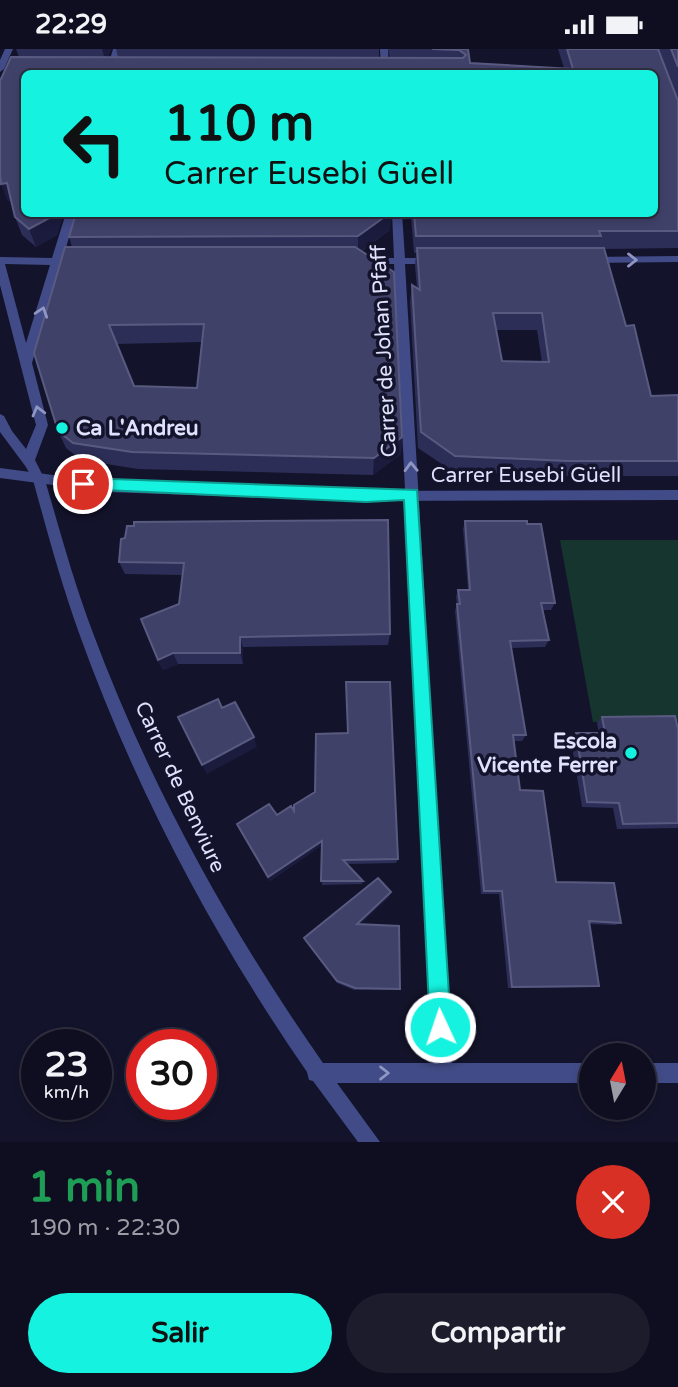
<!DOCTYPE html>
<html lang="es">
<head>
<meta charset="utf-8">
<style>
  :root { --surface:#0e0e20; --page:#1c1c2d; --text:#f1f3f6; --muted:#9b9ca5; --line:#2e2e3e; --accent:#15f2df }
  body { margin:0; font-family:"Varela Round",sans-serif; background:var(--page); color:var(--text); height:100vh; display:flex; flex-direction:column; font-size:26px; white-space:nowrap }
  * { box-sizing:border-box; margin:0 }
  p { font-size:23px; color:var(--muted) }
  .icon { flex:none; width:38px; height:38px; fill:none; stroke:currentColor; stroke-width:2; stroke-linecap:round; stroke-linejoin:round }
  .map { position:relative; height:1093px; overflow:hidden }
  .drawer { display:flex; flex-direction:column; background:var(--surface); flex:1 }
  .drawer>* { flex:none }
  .guide { position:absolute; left:21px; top:21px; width:637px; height:147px; border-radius:10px; box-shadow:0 4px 10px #0003,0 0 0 2px var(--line); background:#15f2df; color:#111; overflow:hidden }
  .needle { width:46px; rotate:10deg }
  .buttons { position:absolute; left:579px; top:994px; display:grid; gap:14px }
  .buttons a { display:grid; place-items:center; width:77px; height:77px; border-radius:50%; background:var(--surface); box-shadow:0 4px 10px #0003,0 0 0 2px var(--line); font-size:35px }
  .speed { position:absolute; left:21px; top:980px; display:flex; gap:14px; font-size:35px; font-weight:700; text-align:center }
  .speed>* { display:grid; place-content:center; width:91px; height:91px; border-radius:50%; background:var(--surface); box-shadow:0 4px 10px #0003,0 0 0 2px var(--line); line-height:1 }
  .speed small { font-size:18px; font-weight:400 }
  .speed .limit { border:10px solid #d22; background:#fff; color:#111 }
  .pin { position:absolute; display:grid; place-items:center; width:60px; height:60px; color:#fff; margin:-30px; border:4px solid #fff; border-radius:50%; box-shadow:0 2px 7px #0007 }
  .me { position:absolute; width:77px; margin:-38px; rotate:357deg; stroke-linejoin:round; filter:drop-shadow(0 0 5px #0008) }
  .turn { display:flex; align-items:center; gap:24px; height:147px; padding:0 28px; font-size:32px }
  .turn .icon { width:91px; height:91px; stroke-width:2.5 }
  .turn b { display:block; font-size:49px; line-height:60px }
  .round { display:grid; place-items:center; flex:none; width:74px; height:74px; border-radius:37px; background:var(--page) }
  .summary { display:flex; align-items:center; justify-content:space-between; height:119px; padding:0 28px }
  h1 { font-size:42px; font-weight:700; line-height:52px; color:#1e9e55 }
  .cta { display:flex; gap:14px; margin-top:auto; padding:14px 28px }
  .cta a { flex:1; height:80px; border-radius:42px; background:var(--accent); color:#111; font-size:28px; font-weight:700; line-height:80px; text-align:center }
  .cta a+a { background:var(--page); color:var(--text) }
  .status { display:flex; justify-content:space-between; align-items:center; height:49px; padding:0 35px; background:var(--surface); direction:ltr }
  .status svg { height:19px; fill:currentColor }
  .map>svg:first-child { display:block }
  .green { fill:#16352e }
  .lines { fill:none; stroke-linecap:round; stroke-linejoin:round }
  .minor { fill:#414b87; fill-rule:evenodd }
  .tertiary { fill:#414b87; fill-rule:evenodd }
  .wall { fill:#2d2e57; fill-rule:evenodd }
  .shaded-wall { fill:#1b1b3e }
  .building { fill:#404169; stroke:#595a80; stroke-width:2; fill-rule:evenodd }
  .oneway { stroke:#9096c2 }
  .route { fill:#15f2df; stroke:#0e9d91; stroke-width:2 }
  .poi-dot { fill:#15f2df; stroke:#13132b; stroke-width:2.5 }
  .labels { text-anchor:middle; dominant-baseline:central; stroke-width:7; stroke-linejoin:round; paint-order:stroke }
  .street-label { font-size:21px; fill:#dfe1fd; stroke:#13132b }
  .poi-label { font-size:21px; font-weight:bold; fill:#dfe1fd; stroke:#13132b; text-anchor:start }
</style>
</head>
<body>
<div class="status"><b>22:29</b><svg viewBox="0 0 49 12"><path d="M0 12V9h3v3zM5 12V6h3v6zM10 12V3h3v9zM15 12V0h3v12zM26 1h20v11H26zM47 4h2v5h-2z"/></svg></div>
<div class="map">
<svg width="678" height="1093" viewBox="0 0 678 1093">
  <rect width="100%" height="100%" fill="#13132b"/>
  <path class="green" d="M 560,491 L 678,491 L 678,672 L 593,673 Z"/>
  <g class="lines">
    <path class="minor" d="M 5,0 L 13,0 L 4,20 L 0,23 L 0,11 Z
      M 113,0 L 121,0 L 114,24 L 106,24 Z
      M 380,0 L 388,0 L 389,24 L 381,24 Z
      M 66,164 L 76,164 L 63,209 L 79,210 L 84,213 L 79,216 L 61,216 L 32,314 L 48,376 L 35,411 L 45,431 C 60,482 74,534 93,584 C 150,737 230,881 323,1014 L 433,1014 L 394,215 L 358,215 L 353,212 L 358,209 L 394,209 L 392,164 L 402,164 L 405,209 L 433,209 L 438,212 L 433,215 L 405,215 L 452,1014 L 592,1014 L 592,1034 L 337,1034 L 380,1093 L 358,1093 L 313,1032 L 309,1031 L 307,1023 C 213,887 135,740 79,584 C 61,534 47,482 33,431 L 26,418 L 0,383 L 0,365 L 4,367 L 12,382 L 26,400 L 36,376 L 0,236 L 0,208 L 52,209 ZM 5,215 L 50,216 L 26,294 Z
      M 678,207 L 678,213 L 589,214 L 584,211 L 589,208 Z
      M 644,1014 L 678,1014 L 678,1034 L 644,1034 Z"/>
    <path class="tertiary" d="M 0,419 L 106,433 L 366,442 L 678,441 L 678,451 L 366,452 L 106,443 L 0,429 Z"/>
  </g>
  <path class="wall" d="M 16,0 L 111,0 L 108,8 L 118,8 L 116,0 L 379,0 L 379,9 L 390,9 L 388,0 L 468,0 L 470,14 L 564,19 L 558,0 L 658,0 L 678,52 L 678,199 L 604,200 L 626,277 L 651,347 L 678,346 L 678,427 L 561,427 L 452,422 L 418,399 L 410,253 L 412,236 L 417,239 L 415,217 L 416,204 L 414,204 L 411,167 L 405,171 L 403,164 L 654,164 L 24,24 L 24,164 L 64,164 L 57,186 L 36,198 L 22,186 L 15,168 L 11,152 L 8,152 L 1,135 L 19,8 ZM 496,281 L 537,281 L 542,313 L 502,312 Z
    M 658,0 L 678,0 L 678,51 Z
    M 72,164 L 391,164 L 390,181 L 362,202 L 402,388 L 401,405 L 373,426 L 138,420 L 81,411 L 66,399 L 58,382 L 72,198 L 69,188 L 74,171 ZM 202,293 L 197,339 L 134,337 L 116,295 Z
    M 465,472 L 527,475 L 555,554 L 551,561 L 542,561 L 549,591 L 545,598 L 511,599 L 526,686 L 522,692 L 513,692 L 520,741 L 556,833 L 621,874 L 615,876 L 590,875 L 599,937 L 593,938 L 508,939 L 499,845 L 481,845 L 455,562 L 457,555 L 456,548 L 458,541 L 468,541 L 463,480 Z
    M 121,490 L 390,585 L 388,596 L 243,598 L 243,615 L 178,615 L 163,621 L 158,611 L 179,555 L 183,526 L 125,525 L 119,513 Z
    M 602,668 L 678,680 L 678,779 L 617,780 L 613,759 L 582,758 L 571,691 L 576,684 L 599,684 L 597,674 Z
    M 294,762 L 398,810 L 396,814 L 347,815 L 363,832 L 362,835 L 322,836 L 322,796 L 270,832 L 239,780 L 277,766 Z
    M 391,843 L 389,848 L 360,875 L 400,940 L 398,941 L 354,941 L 337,934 L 305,892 L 304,889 Z"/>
  <path class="shaded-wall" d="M 102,0 L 111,0 L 106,15 Z
    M 7,134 L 13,151 L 8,152 L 1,135 Z
    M 52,164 L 64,164 L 57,186 L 36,198 L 29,180 Z
    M 390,164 L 391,164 L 390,181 L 358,204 L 358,187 Z
    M 406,164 L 411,164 L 411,167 L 405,171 Z
    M 402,388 L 401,405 L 373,426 L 374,409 Z
    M 240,588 L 243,598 L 243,615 L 240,604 Z
    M 173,604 L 178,615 L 163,621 L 158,611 Z
    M 254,688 L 257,698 L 207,725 L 202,716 Z
    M 322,792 L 322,796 L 270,832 L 268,828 Z
    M 391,843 L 389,848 L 356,879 L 357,875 Z"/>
  <path class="building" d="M 432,0 L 468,0 L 470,14 L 573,20 L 567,0 L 658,0 L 678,52 L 678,182 L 599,182 L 601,187 L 416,187 L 414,164 L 654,164 L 654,24 L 24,24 L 24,164 L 52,164 L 51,168 L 29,180 L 15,168 L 7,134 L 1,135 L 0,126 L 0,32 L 11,8 L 463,9 L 466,6 L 459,1 Z
    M 671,0 L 678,0 L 678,18 Z
    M 76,164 L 390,164 L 358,187 L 69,188 Z
    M 65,198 L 355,198 L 394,223 L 402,388 L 374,409 L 132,403 L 73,394 L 58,382 L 34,304 ZM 204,275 L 197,339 L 134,337 L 109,276 Z
    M 417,199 L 604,199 L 626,277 L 634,276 L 651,347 L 678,346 L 678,412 L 567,412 L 455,407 L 421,383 L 412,236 L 420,241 ZM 493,264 L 542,264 L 549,313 L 502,312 Z
    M 388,471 L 390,585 L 240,588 L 240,604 L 173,604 L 158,611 L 141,570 L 179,555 L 184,514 L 119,513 L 121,490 L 125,489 L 127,477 L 134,477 L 134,473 Z
    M 465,472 L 527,472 L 527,475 L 541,475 L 555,554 L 541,554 L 549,591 L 510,592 L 526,686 L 513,686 L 520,741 L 543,742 L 556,833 L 614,834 L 621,874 L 589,872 L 599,937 L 512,938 L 502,842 L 484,842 L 457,555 L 460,555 L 458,541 L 470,541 Z
    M 346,633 L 390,633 L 398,810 L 343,811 L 363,832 L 321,832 L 322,792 L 268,828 L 237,775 L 269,755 L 277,766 L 291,757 L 294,762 L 294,756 L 315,743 L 316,685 L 348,684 Z
    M 218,650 L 222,659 L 235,653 L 254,688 L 202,716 L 178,668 Z
    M 675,667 L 678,680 L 678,774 L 623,775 L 619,754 L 587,753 L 576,684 L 605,684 L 602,668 Z
    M 378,829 L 391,843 L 357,875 L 399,877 L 400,940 L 355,939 L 337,932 L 304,889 Z"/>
  <defs><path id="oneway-chevron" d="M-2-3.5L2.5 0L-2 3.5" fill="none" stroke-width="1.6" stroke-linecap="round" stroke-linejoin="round" transform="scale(1.75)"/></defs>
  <g class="oneway">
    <use href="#oneway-chevron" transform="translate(632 211)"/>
    <use href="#oneway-chevron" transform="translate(42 263) rotate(-72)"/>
    <use href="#oneway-chevron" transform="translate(38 362) rotate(-105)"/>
    <use href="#oneway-chevron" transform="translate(411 418) rotate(-92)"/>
    <use href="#oneway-chevron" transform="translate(384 1024)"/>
  </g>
  <path class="route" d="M 83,429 L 417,441 L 451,978 L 448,985 L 440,988 L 433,985 L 430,978 L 404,451 L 366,453 L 83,440 L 76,435 Z"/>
  <g class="poi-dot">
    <circle cx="62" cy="379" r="7"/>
    <circle cx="631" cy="704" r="7"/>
  </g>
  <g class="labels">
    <g class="street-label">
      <text transform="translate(384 302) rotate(-93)">Carrer de Johan Pfaff</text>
      <text x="526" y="426">Carrer Eusebi Güell</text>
      <text transform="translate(180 738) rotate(65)">Carrer de Benviure</text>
    </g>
    <g class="poi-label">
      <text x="76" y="379">Ca L'Andreu</text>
      <text x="617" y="692" text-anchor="end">Escola<tspan x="617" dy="24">Vicente Ferrer</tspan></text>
    </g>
  </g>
</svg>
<div class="buttons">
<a><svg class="needle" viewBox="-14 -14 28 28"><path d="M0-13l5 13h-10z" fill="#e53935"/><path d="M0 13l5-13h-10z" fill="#9b9ca5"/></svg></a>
</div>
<div class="speed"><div>23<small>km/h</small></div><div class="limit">30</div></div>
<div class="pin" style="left:83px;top:435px;background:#d93025"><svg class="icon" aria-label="arrive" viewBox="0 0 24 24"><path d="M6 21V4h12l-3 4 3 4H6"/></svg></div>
<svg class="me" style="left:440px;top:978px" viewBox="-20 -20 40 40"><circle r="17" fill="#15f2df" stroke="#fff" stroke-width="3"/><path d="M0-11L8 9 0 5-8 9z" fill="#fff"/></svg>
<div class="guide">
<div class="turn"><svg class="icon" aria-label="left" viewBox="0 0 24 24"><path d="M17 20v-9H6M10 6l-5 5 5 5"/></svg><div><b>110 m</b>Carrer Eusebi Güell</div></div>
</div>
</div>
<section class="drawer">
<div class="summary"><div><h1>1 min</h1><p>190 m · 22:30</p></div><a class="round" style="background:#d93025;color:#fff"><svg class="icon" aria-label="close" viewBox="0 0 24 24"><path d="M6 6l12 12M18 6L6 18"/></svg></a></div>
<div class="cta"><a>Salir</a><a>Compartir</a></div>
</section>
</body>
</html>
